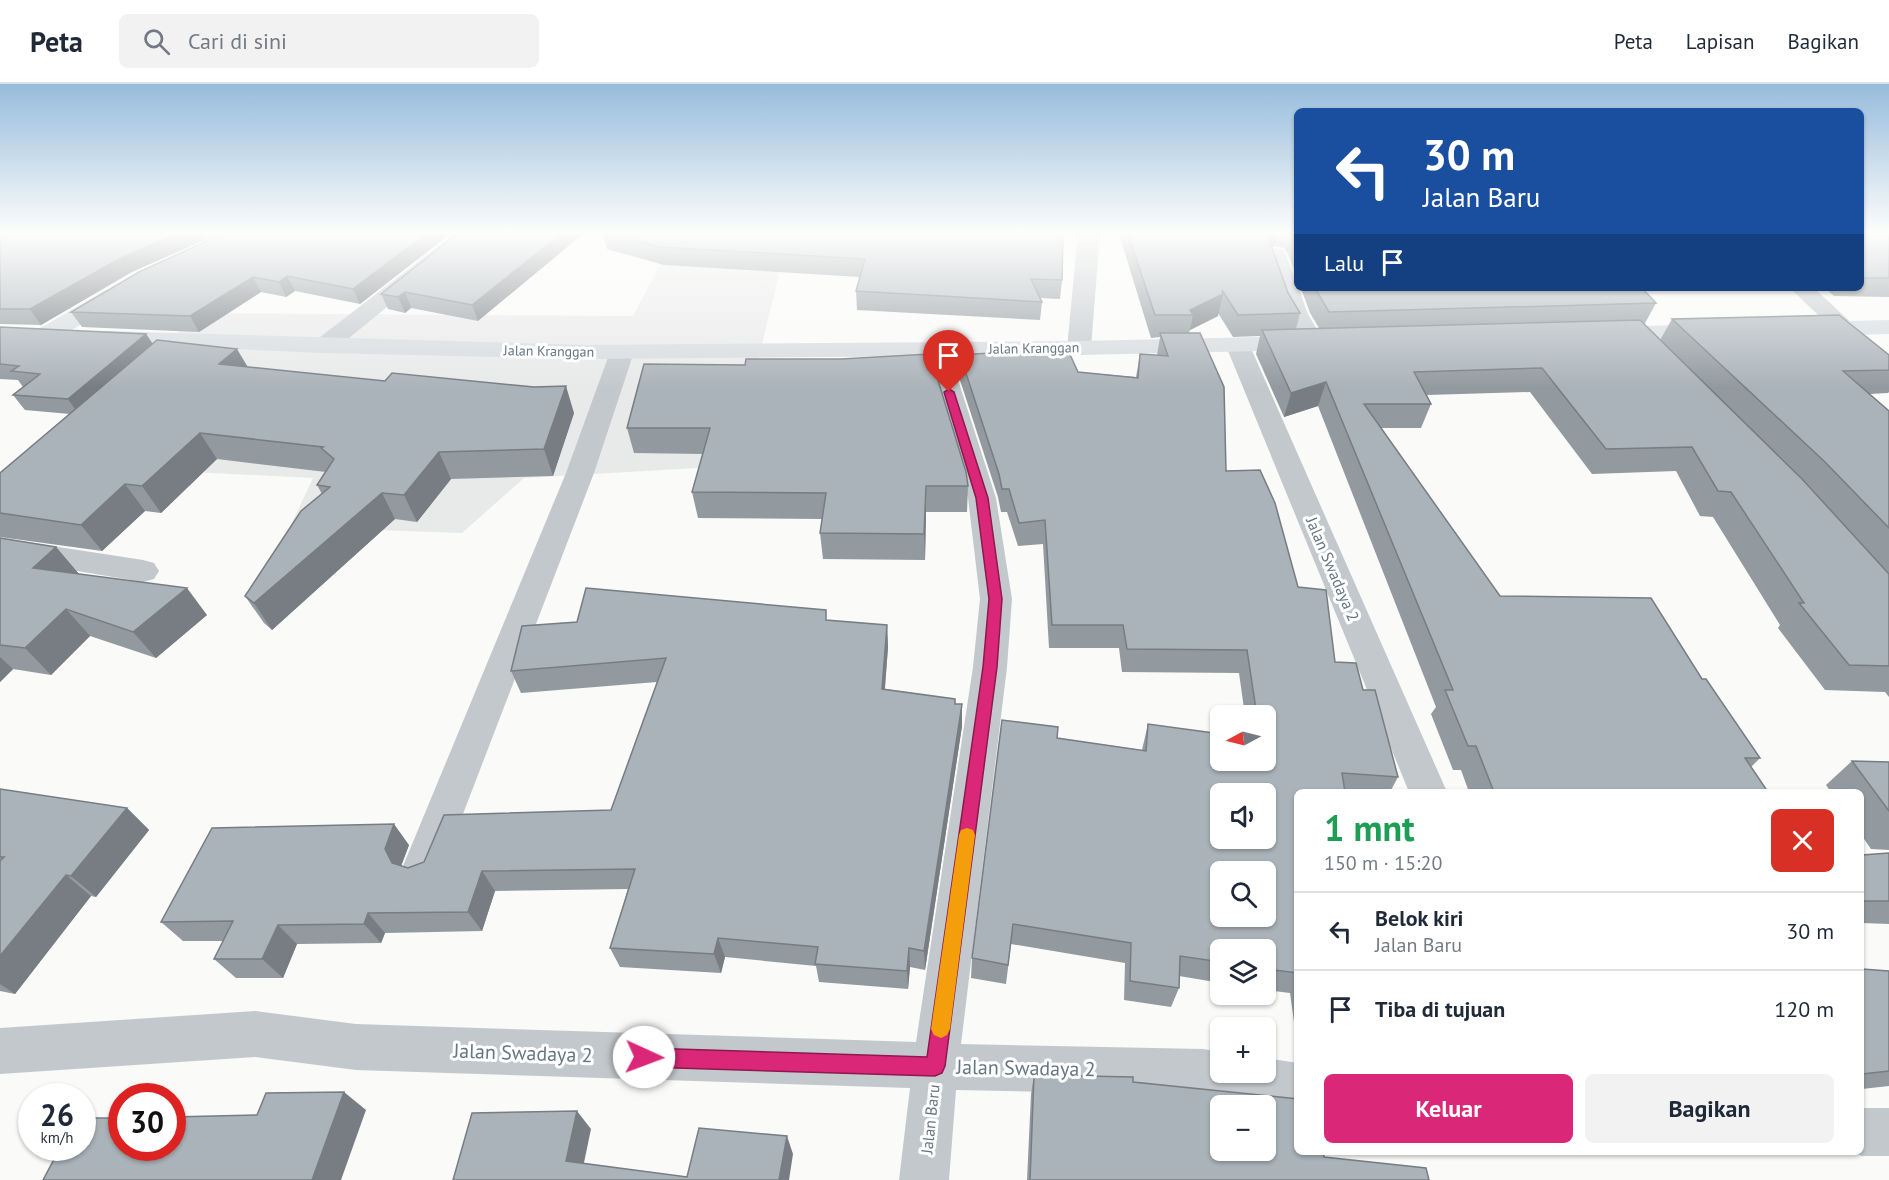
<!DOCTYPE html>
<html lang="id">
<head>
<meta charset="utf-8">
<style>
  :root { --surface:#fff; --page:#f2f2f3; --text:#1f2937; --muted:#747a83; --line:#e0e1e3; --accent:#db2777 }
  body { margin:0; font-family:"PT Sans",sans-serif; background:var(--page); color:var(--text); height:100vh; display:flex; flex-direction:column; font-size:22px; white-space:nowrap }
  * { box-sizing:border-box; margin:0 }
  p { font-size:20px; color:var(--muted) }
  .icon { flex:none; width:33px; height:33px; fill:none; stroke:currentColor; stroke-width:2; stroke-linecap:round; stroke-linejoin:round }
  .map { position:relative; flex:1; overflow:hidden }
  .panel { position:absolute; left:1294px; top:705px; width:570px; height:366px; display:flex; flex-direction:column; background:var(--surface); border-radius:9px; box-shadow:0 2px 4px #0004 }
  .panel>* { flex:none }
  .hud { position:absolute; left:1294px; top:24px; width:570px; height:183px; border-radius:9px; box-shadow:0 2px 4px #0004; background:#1a4fa0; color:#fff; overflow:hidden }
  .needle { width:39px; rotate:263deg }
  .buttons { position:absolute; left:1210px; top:621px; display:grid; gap:12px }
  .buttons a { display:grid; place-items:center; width:66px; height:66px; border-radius:9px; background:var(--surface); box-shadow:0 2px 4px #0004; font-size:30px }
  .speed { position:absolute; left:18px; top:999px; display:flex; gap:12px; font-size:30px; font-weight:700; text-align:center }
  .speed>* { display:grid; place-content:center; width:78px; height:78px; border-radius:50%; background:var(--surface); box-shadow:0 2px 4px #0004; line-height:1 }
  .speed small { font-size:15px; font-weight:400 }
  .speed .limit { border:9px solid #d22; background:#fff; color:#111 }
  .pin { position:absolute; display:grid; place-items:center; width:51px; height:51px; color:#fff; margin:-62px -26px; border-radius:50% 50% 50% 0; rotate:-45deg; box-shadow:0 0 6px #0007 }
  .pin .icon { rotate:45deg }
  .me { position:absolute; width:66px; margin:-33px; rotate:92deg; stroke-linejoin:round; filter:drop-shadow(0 0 4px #0008) }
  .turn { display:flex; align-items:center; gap:21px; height:126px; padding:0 30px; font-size:27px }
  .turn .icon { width:78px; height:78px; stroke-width:2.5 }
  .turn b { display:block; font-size:42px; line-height:51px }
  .then { display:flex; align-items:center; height:57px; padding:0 30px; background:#0003; gap:12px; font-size:22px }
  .round { display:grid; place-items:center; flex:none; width:63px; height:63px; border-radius:9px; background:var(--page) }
  .headline { display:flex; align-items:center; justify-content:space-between; height:102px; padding:0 30px }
  h1 { font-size:36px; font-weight:600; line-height:45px; color:#1e9e55 }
  .button { display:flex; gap:12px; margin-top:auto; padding:12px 30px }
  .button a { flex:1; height:69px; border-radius:9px; background:var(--accent); color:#fff; font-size:24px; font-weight:600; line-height:69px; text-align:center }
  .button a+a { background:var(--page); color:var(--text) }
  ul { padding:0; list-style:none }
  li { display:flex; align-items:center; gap:18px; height:78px; padding:0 30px; border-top:2px solid var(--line) }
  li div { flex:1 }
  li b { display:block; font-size:22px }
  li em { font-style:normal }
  header { display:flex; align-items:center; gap:36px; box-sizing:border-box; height:84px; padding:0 30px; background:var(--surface); border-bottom:2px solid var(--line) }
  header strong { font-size:28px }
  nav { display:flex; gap:33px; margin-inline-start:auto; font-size:21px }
  .search { width:420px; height:54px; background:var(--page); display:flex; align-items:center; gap:15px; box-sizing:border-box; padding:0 21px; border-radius:9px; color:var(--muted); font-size:22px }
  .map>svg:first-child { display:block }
  .built { fill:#e8e9e9 }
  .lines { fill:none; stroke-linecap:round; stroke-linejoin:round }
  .street { fill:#c3c8cc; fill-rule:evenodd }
  .secondary { fill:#d6dbdf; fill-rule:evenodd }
  .wall { fill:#929a9f }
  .shaded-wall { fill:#777d82 }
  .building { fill:#aab3b9; stroke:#777d82; stroke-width:1.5; fill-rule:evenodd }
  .route { fill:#db2777; stroke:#8e194d; stroke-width:1.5 }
  .slow { fill:#f59e0b }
  .labels { text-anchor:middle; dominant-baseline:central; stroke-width:6; stroke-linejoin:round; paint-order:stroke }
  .far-street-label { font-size:14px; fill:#657683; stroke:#fff }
  .street-label { font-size:16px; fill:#657683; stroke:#fff }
  .near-street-label { font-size:20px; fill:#657683; stroke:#fff }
</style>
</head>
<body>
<header>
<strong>Peta</strong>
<div class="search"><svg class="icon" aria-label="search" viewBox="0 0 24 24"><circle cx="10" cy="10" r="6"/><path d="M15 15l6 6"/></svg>Cari di sini</div>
<nav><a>Peta</a><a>Lapisan</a><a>Bagikan</a></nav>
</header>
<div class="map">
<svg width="1889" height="1096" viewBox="0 0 1889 1096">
  <rect width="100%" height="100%" fill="#fafaf8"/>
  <path class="built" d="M 676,150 L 789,150 L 732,382 L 524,394 L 462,449 L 290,443 L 313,394 L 154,386 L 106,318 L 198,229 L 633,232 Z"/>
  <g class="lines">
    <path class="street" d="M 454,150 L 477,150 L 333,267 L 324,269 L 315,267 L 312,262 L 315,257 Z
      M 1078,150 L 1100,150 L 1091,264 L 1088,269 L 1079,271 L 1070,269 L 1067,264 Z
      M 1275,164 L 1283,166 L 1286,171 L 1308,230 L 1325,259 L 1322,264 L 1313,266 L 1304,264 L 1284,230 L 1264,171 L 1267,166 Z
      M 1790,204 L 1814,204 L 1857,244 L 1853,249 L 1845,251 L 1837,249 Z
      M 1238,255 L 1247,257 L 1250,262 L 1447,708 L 1409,708 L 1226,262 L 1229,257 Z
      M 936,258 L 945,260 L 948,265 L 996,414 L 1012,515 L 1007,583 L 961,960 L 1203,965 L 1221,968 L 1221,988 L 1266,988 L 1266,974 L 1298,979 L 1298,1025 L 1203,1011 L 956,1006 L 949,1096 L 899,1096 L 910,1004 L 356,986 L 255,973 L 0,990 L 0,944 L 255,927 L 356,940 L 916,958 L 973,583 L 980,515 L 968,414 L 924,265 L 927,260 Z
      M 622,261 L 631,263 L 634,268 L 594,389 L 443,782 L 437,795 L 423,800 L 409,795 L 403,782 L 566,389 L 610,268 L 613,263 Z
      M 0,454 L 143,476 L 154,479 L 159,487 L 154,495 L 143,498 L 0,474 Z
      M 1862,1024 L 1889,1024 L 1889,1072 L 1862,1072 L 1852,1068 L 1862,1068 Z"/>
    <path class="secondary" d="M 114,204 L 122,206 L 125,211 L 122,216 L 55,256 L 46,258 L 37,256 L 34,251 L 37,246 L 106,206 Z
      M 1889,236 L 1889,250 L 1810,252 L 1802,250 L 1798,245 L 1802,240 L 1810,238 Z
      M 1711,240 L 1719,242 L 1723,247 L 1719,252 L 1606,257 L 1597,255 L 1594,250 L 1597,245 L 1606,243 Z
      M 107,247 L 585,261 L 1079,257 L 1303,252 L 1312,254 L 1315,259 L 1312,264 L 1303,266 L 1079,271 L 585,275 L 324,269 L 98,259 L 95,254 L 98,249 Z"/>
  </g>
  <path class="wall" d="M 0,150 L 130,189 L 41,241 L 0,240 Z
    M 450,150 L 360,220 L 295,207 L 286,213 L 261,208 L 199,248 L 82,243 L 71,228 Z
    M 457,150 L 478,237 L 411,224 L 405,229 L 388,225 L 381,210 Z
    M 603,150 L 1063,150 L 1062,196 L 1060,215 L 1040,214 L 1042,218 L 1040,236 L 857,226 L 856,207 L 860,193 L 664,181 L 607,165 Z
    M 1119,150 L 1298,150 L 1298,195 L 1288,170 L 1284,164 L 1274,162 L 1271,163 L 1288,209 L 1300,229 L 1296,245 L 1319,244 L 1310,229 L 1301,204 L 1642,204 L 1656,219 L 1644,241 L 1660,256 L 1672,235 L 1889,271 L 1889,308 L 1888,309 L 1869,310 L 1889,327 L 1889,613 L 1885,608 L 1825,606 L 1778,544 L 1780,541 L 1713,433 L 1700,432 L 1676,387 L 1592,390 L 1530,308 L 1427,311 L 1431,320 L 1421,344 L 1381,344 L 1500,512 L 1702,595 L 1760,674 L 1751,683 L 1768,708 L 1469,708 L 1461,686 L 1453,686 L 1431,630 L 1436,623 L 1318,322 L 1284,333 L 1256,270 L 1260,252 L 1233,253 L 1218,229 L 1218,232 L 1190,246 L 1189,249 L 1226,387 L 1298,503 L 1335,578 L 1363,606 L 1398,693 L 1390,708 L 1298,708 L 1298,938 L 1294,938 L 1290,909 L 1266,906 L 1266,866 L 1221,866 L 1221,899 L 1179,892 L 1179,904 L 1171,923 L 1124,916 L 1125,879 L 1011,860 L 1006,900 L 971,894 L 972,874 L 1057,654 L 1142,666 L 1148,640 L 1266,676 L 1266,632 L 1245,632 L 1239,589 L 1122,588 L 1119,564 L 1049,564 L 1043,460 L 1018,462 L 1007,428 L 1001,428 L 998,413 L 959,293 L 960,271 L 1078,288 L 1136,293 L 1140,270 L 1157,271 L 1160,253 L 1151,254 Z
    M 1862,150 L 1889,150 L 1889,213 L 1834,212 L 1825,204 L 1862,204 Z
    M 0,243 L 146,250 L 153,260 L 248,283 L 574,329 L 553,392 L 451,395 L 417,438 L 395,435 L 272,546 L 264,539 L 245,512 L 322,410 L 317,401 L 326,388 L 217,375 L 161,429 L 145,427 L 102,467 L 0,453 L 0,389 L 70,330 L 25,326 L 13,311 L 23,303 L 18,296 L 0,295 Z
    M 644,280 L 968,402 L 967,428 L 926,428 L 925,476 L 823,475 L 820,449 L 822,435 L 698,434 L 692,408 L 703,370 L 634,369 L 627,344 Z
    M 0,454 L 56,463 L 79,490 L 207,531 L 156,574 L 90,552 L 51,591 L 13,585 L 0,598 Z
    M 827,536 L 887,541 L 888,563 L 885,605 L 955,615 L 955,620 L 962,620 L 962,642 L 925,886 L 910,883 L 908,905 L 819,898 L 816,882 L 725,873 L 721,889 L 620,883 L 610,864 L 628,805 L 495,807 L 482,847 L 385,849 L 381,859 L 297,860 L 283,894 L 236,894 L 214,875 L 223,857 L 183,857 L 161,838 L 409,761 L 401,782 L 408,784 L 611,726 L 657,598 L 521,609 L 511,587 Z
    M 1852,677 L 1889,678 L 1889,766 L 1871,765 L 1862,752 L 1862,708 L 1831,708 L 1826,701 Z
    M 0,705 L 127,724 L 149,746 L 96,813 L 91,812 L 15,910 L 0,907 Z
    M 1889,769 L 1889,840 L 1862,839 L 1862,771 Z
    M 1862,885 L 1889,887 L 1889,1002 L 1862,1005 Z
    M 1034,991 L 1133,998 L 1324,1073 L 1429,1096 L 1027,1096 L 1031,1010 Z"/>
  <path class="shaded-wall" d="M 176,150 L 218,150 L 130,189 L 41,241 L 30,225 L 121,174 Z
    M 426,150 L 450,150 L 360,220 L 353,205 Z
    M 561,150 L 583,150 L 478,237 L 472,221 Z
    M 1267,150 L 1277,150 L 1274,162 L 1265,165 Z
    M 287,192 L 295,207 L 286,213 L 279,198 Z
    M 253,193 L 261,208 L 199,248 L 190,232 Z
    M 405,208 L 411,224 L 405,229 L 398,213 Z
    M 1223,210 L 1218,232 L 1190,246 L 1193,231 L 1190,226 Z
    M 146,250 L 156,265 L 79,331 L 68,315 Z
    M 237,265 L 252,290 L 219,280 Z
    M 1326,298 L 1318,322 L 1284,333 L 1291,309 Z
    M 566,302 L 574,329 L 553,392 L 544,365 Z
    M 200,349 L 217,375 L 161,429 L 142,402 Z
    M 439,368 L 451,395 L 417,438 L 404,411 Z
    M 125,400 L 145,427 L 102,467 L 81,441 Z
    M 926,402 L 926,428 L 925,476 L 924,450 Z
    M 382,409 L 395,435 L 272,546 L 254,519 Z
    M 56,463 L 79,490 L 57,511 L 33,484 Z
    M 187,504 L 207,531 L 156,574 L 133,548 Z
    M 66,525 L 90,552 L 51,591 L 25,564 Z
    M 887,541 L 888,563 L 883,626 L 882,605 Z
    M 0,573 L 13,585 L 0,598 Z
    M 962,620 L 962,642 L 925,886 L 924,867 Z
    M 127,724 L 149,746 L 96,813 L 71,792 Z
    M 394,740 L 409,761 L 400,785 L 392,779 L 385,765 Z
    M 482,787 L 495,807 L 482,847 L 468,828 Z
    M 66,791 L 91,812 L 15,910 L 0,900 L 0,872 Z
    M 368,829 L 385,849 L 381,859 L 364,840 Z
    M 278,841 L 297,860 L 283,894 L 262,875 Z
    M 718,854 L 725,873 L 721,889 L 714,870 Z
    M 909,864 L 910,883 L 908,905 L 907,887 Z
    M 344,1008 L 366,1026 L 341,1096 L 312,1096 Z
    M 577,1027 L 591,1045 L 581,1093 L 566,1077 Z
    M 787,1052 L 793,1070 L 789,1096 L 779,1096 Z"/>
  <path class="building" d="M 0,150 L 176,150 L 121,174 L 30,225 L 0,225 Z
    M 222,150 L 426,150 L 353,205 L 287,192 L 279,198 L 253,193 L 190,232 L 71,228 L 139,188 Z
    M 457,150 L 561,150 L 472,221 L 405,208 L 398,213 L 381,210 Z
    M 614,150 L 1063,150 L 1062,196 L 1031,195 L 1042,218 L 856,207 L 865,175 L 660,163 Z
    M 1128,150 L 1267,150 L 1288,209 L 1300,229 L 1238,231 L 1222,206 L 1223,210 L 1190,226 L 1193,231 L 1155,231 Z
    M 1294,150 L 1298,150 L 1298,159 Z
    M 1862,150 L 1889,150 L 1889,194 L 1862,194 Z
    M 1315,204 L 1642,204 L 1656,219 L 1329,228 Z
    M 1839,231 L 1889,271 L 1889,286 L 1843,287 L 1889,327 L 1889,444 L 1825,378 L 1672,235 Z
    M 1640,236 L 1802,395 L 1889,490 L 1889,582 L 1849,581 L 1799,519 L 1804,519 L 1731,408 L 1718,407 L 1692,363 L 1606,365 L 1542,284 L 1414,288 L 1431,320 L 1364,320 L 1500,512 L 1651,514 L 1702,595 L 1706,595 L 1760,674 L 1745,674 L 1768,708 L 1494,708 L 1476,662 L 1468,662 L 1445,606 L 1453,606 L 1326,298 L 1291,309 L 1262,246 Z
    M 0,243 L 146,250 L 68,315 L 13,311 L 40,290 L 11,287 L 19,282 L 0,280 Z
    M 1160,249 L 1200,249 L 1224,303 L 1226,387 L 1260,386 L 1275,419 L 1298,503 L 1326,506 L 1335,578 L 1356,579 L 1363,606 L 1375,606 L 1398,693 L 1342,689 L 1345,708 L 1298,708 L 1298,889 L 1266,885 L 1266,866 L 1221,866 L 1221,878 L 1180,872 L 1179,904 L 1130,897 L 1131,859 L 1013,840 L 1008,881 L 972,874 L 1002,636 L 1058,643 L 1057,654 L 1146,667 L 1148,640 L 1221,650 L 1221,676 L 1266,676 L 1266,632 L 1257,632 L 1247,566 L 1127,565 L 1123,541 L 1052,541 L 1045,436 L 1019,439 L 1009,405 L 1002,405 L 999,390 L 960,271 L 1067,264 L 1078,288 L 1138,294 L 1140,270 L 1168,272 ZM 1221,710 L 1266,710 L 1266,754 L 1221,754 ZM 1221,788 L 1266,788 L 1266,832 L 1221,832 Z
    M 157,256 L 237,265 L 219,280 L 385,297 L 392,289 L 534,303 L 566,302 L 544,365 L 439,368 L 404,411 L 382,409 L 254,519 L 245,512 L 301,427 L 330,403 L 317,401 L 334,375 L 321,364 L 323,363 L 200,349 L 142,402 L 125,400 L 81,441 L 0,429 L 0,389 Z
    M 930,270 L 966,388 L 968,402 L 926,402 L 924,450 L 820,449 L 826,409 L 692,408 L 710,344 L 627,344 L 644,280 L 745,281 L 746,275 L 841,275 Z
    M 0,454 L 56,463 L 33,484 L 187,504 L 133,548 L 66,525 L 25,564 L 0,561 Z
    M 586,504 L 826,526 L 826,536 L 887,541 L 882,605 L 955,615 L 955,620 L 962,620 L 924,867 L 909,864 L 907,887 L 815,880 L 818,863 L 718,854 L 714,870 L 610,864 L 635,785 L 482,787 L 468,828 L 368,829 L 364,840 L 278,841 L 262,875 L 214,875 L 233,837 L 161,838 L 212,744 L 394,740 L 385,765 L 392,779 L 408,784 L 424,778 L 444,731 L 611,726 L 666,574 L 511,587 L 522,542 L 577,538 Z
    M 1852,677 L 1889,678 L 1889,727 Z
    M 0,705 L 127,724 L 71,792 L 66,791 L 0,872 L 0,777 L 4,773 L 0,773 Z
    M 1889,769 L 1889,817 L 1862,817 L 1862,771 Z
    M 1862,885 L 1889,887 L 1889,987 L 1862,990 Z
    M 1034,991 L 1133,993 L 1133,998 L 1298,1015 L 1298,1068 L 1323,1068 L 1324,1073 L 1426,1084 L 1429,1096 L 1030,1096 ZM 1221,1022 L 1266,1022 L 1266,1066 L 1221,1066 Z
    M 344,1008 L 312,1096 L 43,1096 L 60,1064 L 82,1064 L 82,1034 L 122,1034 L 122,1064 L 172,1064 L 172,1033 L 257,1031 L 266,1009 Z
    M 577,1027 L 566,1077 L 687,1093 L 699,1044 L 787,1052 L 779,1096 L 453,1096 L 472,1029 Z"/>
  <linearGradient id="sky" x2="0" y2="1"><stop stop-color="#96bcdc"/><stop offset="0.49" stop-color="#fdfdfc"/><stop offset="1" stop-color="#fdfdfc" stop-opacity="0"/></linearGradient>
  <rect width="1889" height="304" fill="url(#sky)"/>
  <path class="route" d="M 949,305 L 954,308 L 988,414 L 1002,515 L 997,583 L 945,982 L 942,989 L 935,992 L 644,983 L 637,980 L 634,973 L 637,967 L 644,964 L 927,973 L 983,583 L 989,515 L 976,414 L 944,308 Z"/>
  <path class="slow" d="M 967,744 L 973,746 L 975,751 L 950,945 L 947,951 L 941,954 L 934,951 L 931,945 L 959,751 L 961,746 Z"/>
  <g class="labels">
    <g class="far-street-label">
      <text transform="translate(1034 264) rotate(-1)">Jalan Kranggan</text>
      <text transform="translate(549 267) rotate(1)">Jalan Kranggan</text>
    </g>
    <g class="street-label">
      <text transform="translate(1333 485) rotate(67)">Jalan Swadaya 2</text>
      <text transform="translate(930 1035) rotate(-84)">Jalan Baru</text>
    </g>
    <g class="near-street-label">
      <text transform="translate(523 969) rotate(2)">Jalan Swadaya 2</text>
      <text transform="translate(1026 984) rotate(1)">Jalan Swadaya 2</text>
    </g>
  </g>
</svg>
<div class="buttons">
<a><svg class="needle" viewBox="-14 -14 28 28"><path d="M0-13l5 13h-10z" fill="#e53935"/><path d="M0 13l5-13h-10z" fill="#747a83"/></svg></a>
<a><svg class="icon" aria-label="sound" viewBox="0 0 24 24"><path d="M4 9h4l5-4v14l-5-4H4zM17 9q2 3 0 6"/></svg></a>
<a><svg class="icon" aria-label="search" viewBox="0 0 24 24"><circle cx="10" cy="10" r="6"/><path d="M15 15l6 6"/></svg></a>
<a><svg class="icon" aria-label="layers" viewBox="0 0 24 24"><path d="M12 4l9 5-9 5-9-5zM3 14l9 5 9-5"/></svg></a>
<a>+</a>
<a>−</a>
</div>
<div class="speed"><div>26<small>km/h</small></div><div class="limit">30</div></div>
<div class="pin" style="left:949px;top:308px;background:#d93025"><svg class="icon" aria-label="arrive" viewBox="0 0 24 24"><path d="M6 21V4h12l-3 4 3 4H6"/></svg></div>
<svg class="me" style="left:644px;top:973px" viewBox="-20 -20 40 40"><circle r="19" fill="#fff"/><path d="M0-13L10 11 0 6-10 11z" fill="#db2777"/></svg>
<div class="hud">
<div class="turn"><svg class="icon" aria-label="left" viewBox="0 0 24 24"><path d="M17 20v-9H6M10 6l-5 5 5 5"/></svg><div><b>30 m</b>Jalan Baru</div></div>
<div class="then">Lalu<svg class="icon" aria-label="arrive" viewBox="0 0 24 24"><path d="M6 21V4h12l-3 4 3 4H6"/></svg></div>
</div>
<section class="panel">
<div class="headline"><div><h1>1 mnt</h1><p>150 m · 15:20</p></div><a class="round" style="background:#d93025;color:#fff"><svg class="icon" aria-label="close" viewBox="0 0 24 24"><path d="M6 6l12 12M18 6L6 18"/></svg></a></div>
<ul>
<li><svg class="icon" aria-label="left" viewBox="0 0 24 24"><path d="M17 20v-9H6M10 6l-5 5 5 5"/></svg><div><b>Belok kiri</b><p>Jalan Baru</p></div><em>30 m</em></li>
<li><svg class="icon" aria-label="arrive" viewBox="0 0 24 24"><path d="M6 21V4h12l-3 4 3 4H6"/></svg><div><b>Tiba di tujuan</b></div><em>120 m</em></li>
</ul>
<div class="button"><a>Keluar</a><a>Bagikan</a></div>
</section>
</div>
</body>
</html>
